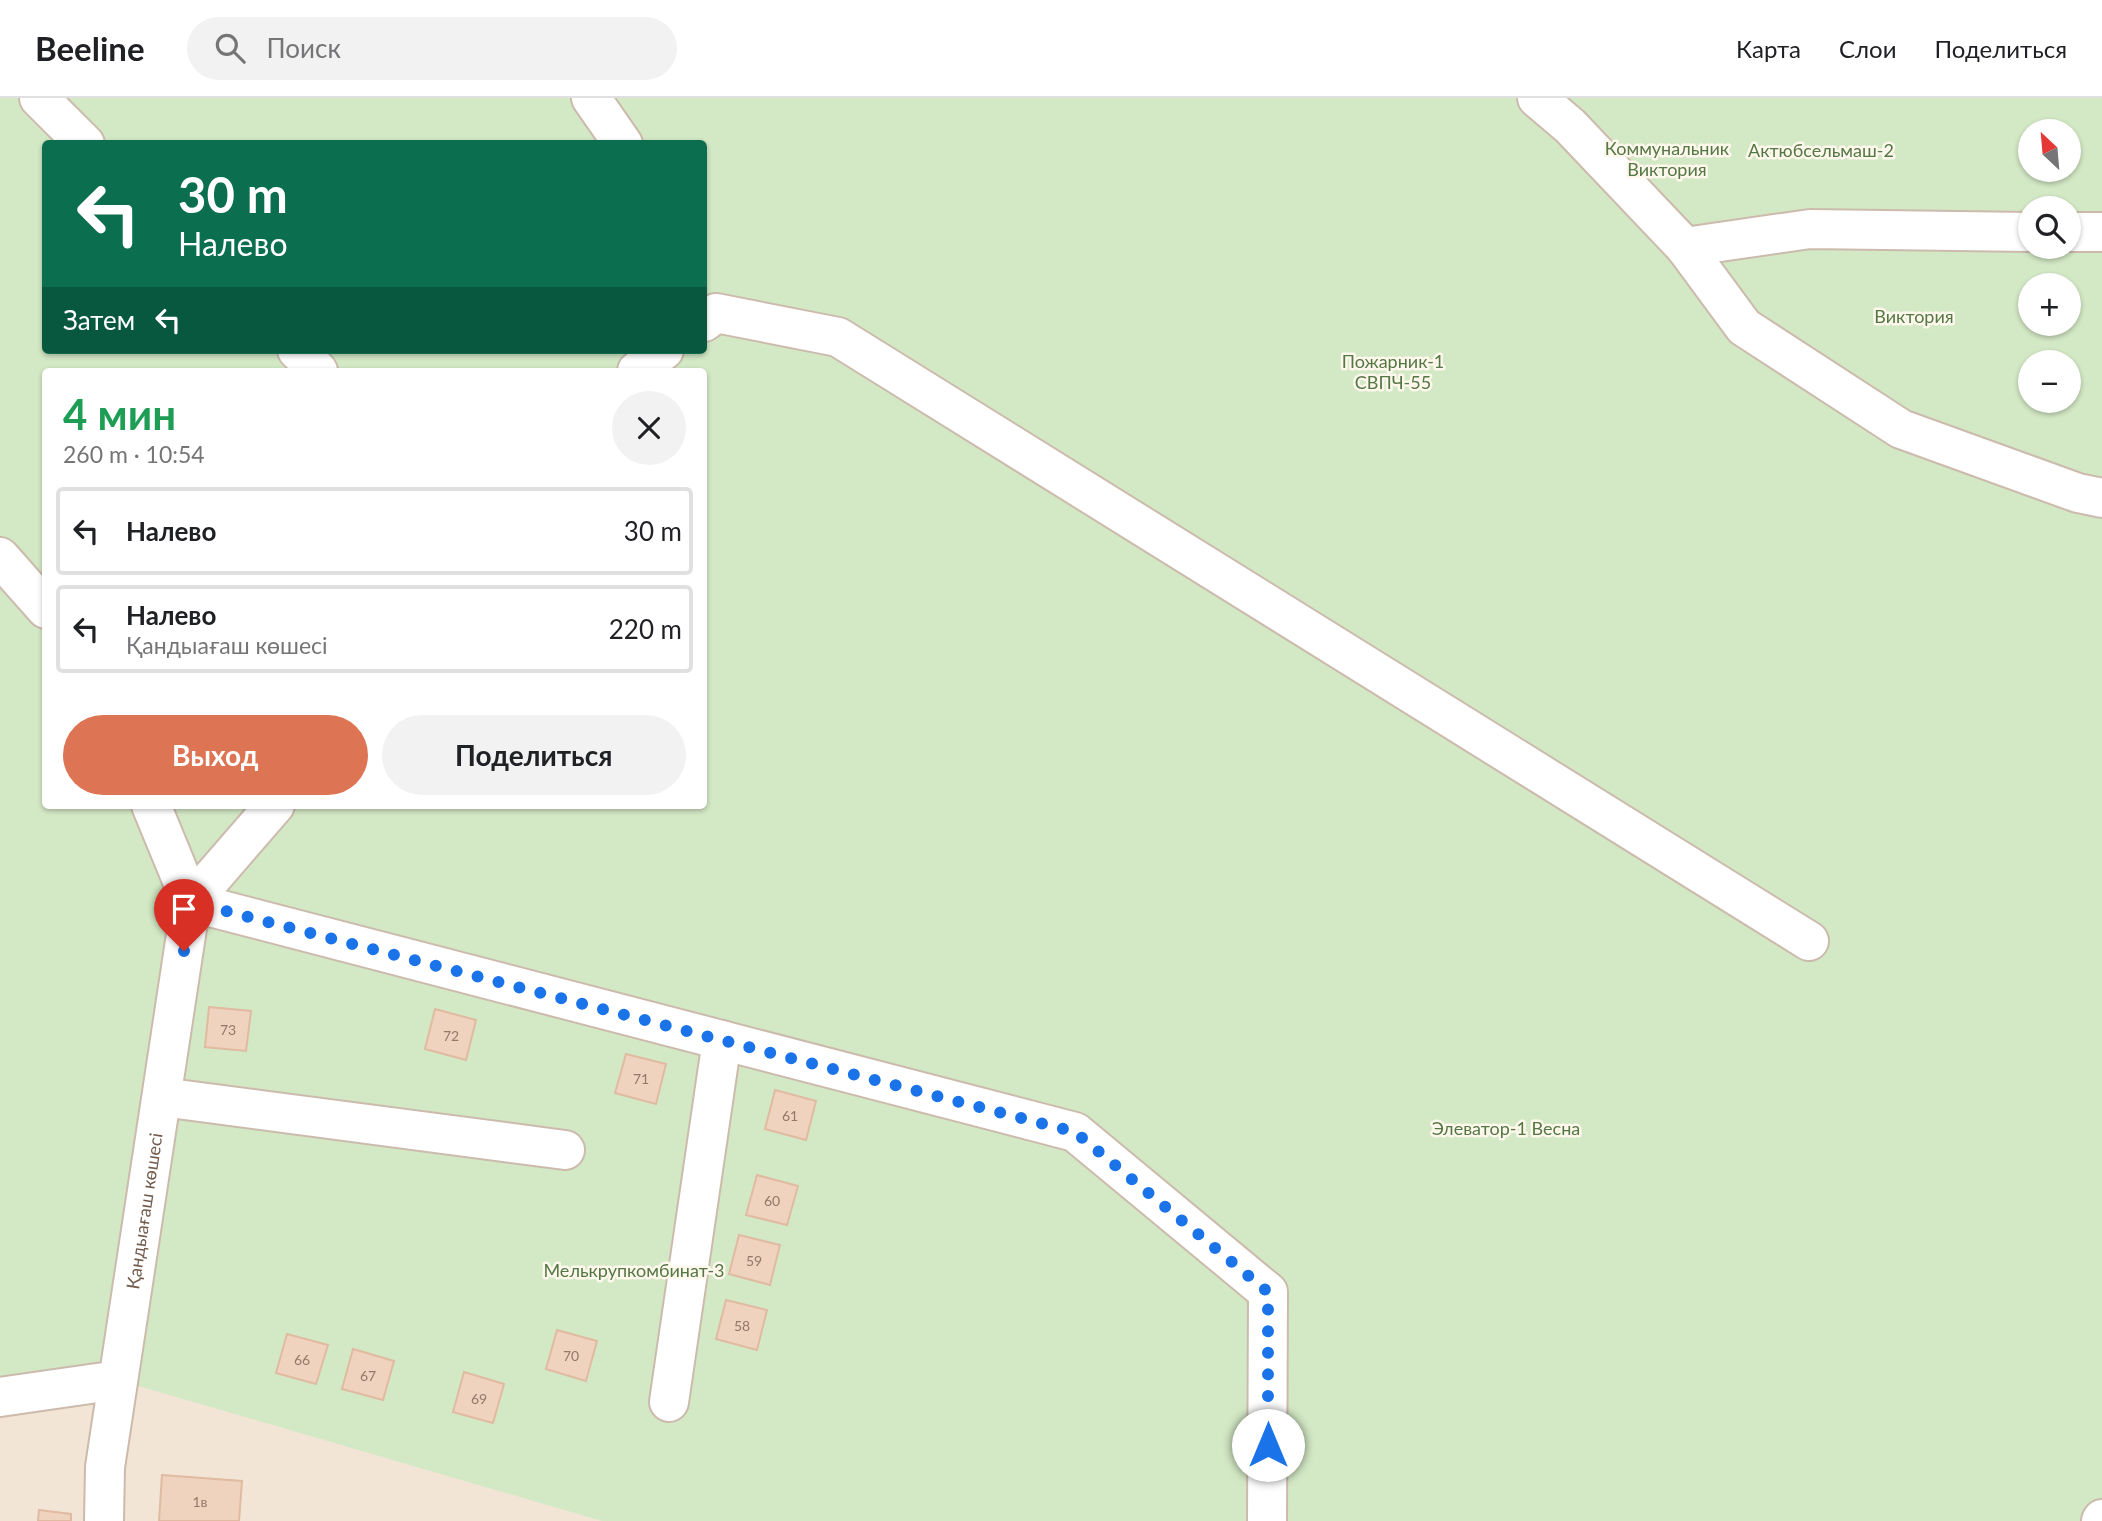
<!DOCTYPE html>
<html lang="ru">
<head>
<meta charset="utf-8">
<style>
  :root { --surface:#fff; --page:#f2f2f2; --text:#202124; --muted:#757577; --line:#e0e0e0; --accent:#dd7453 }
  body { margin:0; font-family:Lato,sans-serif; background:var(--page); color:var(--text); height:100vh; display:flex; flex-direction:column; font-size:26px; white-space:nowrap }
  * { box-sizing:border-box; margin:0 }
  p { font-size:23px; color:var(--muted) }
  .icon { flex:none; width:38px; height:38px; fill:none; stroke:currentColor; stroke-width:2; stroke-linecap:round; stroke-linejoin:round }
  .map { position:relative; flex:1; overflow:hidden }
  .details { position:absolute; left:42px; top:270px; width:665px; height:441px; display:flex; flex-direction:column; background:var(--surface); border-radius:7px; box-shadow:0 2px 5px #0004 }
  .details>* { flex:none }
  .banner { position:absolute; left:42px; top:42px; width:665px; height:214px; border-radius:7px; box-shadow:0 2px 5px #0004; background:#0b6e4f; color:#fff; overflow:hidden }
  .needle { width:46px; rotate:334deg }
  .tools { position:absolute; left:2018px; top:21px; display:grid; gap:14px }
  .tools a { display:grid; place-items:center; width:63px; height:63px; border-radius:50%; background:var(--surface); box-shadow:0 2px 5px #0004; font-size:35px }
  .pin { position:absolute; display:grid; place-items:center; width:60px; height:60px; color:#fff; margin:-72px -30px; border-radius:50% 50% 50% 0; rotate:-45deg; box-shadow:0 0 7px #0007 }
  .pin .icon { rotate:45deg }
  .me { position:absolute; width:77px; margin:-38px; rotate:0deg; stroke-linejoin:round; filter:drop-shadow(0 0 5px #0008) }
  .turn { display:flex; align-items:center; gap:24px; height:147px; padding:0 21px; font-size:32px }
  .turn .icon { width:91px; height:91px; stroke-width:2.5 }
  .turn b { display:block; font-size:49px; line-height:60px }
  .then { display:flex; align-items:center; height:66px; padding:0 21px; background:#0003; gap:14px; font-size:26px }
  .round { display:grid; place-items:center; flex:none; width:74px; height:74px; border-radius:37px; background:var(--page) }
  .head { display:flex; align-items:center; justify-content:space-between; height:119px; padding:0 21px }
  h1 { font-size:42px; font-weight:700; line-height:52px; color:#1e9e55 }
  .primary-button { display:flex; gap:14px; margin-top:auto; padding:14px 21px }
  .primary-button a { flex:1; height:80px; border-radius:42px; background:var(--accent); color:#fff; font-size:28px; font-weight:700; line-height:80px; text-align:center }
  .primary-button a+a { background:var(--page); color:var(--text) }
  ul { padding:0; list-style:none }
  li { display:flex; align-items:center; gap:21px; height:88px; margin:0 14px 10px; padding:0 7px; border:4px solid var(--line); border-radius:7px }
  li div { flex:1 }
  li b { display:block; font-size:26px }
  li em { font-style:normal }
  header { display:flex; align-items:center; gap:42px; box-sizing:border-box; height:98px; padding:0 35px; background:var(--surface); border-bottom:2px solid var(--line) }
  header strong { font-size:33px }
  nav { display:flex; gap:38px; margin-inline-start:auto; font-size:24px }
  .search { width:490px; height:63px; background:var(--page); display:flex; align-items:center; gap:18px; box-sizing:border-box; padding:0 24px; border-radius:38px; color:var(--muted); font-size:26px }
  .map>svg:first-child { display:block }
  .residential { fill:#f2e5d5 }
  .green { fill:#d3e8c5; fill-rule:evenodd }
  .building { fill:#efd3bf; stroke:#e0baa1; stroke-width:2 }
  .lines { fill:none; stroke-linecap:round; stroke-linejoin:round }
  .minor-casing { stroke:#ccbbad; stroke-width:42 }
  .minor { stroke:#fff; stroke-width:38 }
  .route { stroke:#1a73e8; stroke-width:12; stroke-dasharray:0 21.6 }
  .labels { text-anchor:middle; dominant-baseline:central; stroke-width:5; stroke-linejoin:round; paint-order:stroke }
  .number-label { font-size:14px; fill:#927969 }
  .park-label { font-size:18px; fill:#547845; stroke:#fef7ec }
  .street-label { font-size:18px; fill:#735b4c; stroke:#fef7ec }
</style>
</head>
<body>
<header>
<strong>Beeline</strong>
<div class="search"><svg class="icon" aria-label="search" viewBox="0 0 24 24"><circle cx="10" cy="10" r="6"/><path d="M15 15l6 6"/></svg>Поиск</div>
<nav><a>Карта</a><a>Слои</a><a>Поделиться</a></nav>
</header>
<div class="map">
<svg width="2102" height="1423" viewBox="0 0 2102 1423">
  <rect width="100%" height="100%" fill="#fbf3e6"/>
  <path class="residential" d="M 118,1282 L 603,1404 L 602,1423 L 0,1423 L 0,1299 Z"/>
  <path class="green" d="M 0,0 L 2102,0 L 2102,1423 L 602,1423 L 118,1282 L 0,1299 ZM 2030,33 L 2068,33 L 2068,72 L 2030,72 ZM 46,46 L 704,46 L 704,252 L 46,252 ZM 2030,110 L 2068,110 L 2068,149 L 2030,149 ZM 2030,187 L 2068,187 L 2068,226 L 2030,226 ZM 2030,264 L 2068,264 L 2068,303 L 2030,303 ZM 46,273 L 704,273 L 704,707 L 46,707 Z"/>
  <path class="building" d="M 209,909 L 251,913 L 246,953 L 205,949 Z
    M 435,911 L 476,922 L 466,962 L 425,951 Z
    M 626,956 L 666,966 L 656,1006 L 615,995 Z
    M 775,992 L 816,1003 L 806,1042 L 765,1031 Z
    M 757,1077 L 798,1088 L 787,1127 L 746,1117 Z
    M 739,1137 L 780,1147 L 770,1187 L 729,1176 Z
    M 726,1202 L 767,1212 L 757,1252 L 716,1241 Z
    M 557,1232 L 597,1243 L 586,1283 L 546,1271 Z
    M 287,1236 L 328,1247 L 316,1286 L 276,1275 Z
    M 353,1251 L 394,1263 L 383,1302 L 342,1291 Z
    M 464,1274 L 504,1286 L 493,1325 L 453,1314 Z
    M 162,1377 L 242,1383 L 239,1423 L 159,1423 Z
    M 39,1412 L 71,1416 L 71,1423 L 38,1423 Z"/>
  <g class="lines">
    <g class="minor-casing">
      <g id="minor">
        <path d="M 39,0 L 85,46"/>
        <path d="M 591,0 L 623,46"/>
        <path d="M 1537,0 L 1570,28 L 1685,149 L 1744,229 L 1901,331 L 2078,395 L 2102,400"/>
        <path d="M 2068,134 L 2102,134"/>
        <path d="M 1685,149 L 1810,131 L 2030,134"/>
        <path d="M 704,224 L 716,215 L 838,239 L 1809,843"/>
        <path d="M 297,252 L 318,273"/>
        <path d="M 637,273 L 664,252"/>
        <path d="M 0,459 L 46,511"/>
        <path d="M 151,707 L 191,804"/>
        <path d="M 191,804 L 1075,1034 L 1268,1194 L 1267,1423"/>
        <path d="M 191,804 L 275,707"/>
        <path d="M 162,999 L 565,1052"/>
        <path d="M 0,1299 L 118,1282"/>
        <path d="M 669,1304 L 722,942"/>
        <path id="s1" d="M 104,1423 L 105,1369 L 191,804"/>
        <path d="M 2101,1423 L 2102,1421"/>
      </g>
    </g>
    <use href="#minor" class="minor"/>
  </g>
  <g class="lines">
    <path class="route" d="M 184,853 L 191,804 L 1075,1034 L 1268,1194 L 1268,1347"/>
  </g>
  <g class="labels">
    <g class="number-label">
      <text x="228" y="931">73</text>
      <text x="451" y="937">72</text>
      <text x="641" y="980">71</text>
      <text x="790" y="1017">61</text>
      <text x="772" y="1102">60</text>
      <text x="754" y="1162">59</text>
      <text x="742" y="1227">58</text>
      <text x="571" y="1257">70</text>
      <text x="302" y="1261">66</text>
      <text x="368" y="1277">67</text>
      <text x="479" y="1300">69</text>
      <text x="200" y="1403">1в</text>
    </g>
    <g class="park-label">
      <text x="1667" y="50">Коммунальник<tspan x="1667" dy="21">Виктория</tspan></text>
      <text x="1821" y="52">Актюбсельмаш-2</text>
      <text x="1914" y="218">Виктория</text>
      <text x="1393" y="263">Пожарник-1<tspan x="1393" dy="21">СВПЧ-55</tspan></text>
      <text x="1506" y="1030">Элеватор-1 Весна</text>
      <text x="634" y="1172">Мелькрупкомбинат-3</text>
    </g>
    <g class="street-label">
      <text stroke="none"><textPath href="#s1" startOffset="313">Қандыағаш көшесі</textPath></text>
    </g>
  </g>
</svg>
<div class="tools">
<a><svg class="needle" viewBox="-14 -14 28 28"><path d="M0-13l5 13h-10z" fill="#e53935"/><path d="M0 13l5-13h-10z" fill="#757577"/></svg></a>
<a><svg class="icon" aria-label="search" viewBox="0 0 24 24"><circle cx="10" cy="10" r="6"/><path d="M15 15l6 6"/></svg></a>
<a>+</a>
<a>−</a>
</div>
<div class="pin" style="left:184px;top:853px;background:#d93025"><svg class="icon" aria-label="arrive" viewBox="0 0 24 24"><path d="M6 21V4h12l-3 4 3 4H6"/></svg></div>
<svg class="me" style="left:1268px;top:1347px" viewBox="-20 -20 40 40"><circle r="19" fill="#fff"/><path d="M0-13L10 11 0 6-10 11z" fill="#1a73e8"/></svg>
<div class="banner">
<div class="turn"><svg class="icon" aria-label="left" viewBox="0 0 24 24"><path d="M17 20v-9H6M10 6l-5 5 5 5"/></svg><div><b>30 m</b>Налево</div></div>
<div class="then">Затем<svg class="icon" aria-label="left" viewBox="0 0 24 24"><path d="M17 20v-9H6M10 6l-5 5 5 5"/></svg></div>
</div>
<section class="details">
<div class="head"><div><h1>4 мин</h1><p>260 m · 10:54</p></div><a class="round"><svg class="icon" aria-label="close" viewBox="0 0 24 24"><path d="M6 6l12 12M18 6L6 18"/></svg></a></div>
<ul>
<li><svg class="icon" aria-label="left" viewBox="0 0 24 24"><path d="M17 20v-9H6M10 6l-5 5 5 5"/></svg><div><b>Налево</b></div><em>30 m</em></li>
<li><svg class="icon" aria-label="left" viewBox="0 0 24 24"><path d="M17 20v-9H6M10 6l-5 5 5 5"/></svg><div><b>Налево</b><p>Қандыағаш көшесі</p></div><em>220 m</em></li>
</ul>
<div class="primary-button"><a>Выход</a><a>Поделиться</a></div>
</section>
</div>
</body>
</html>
